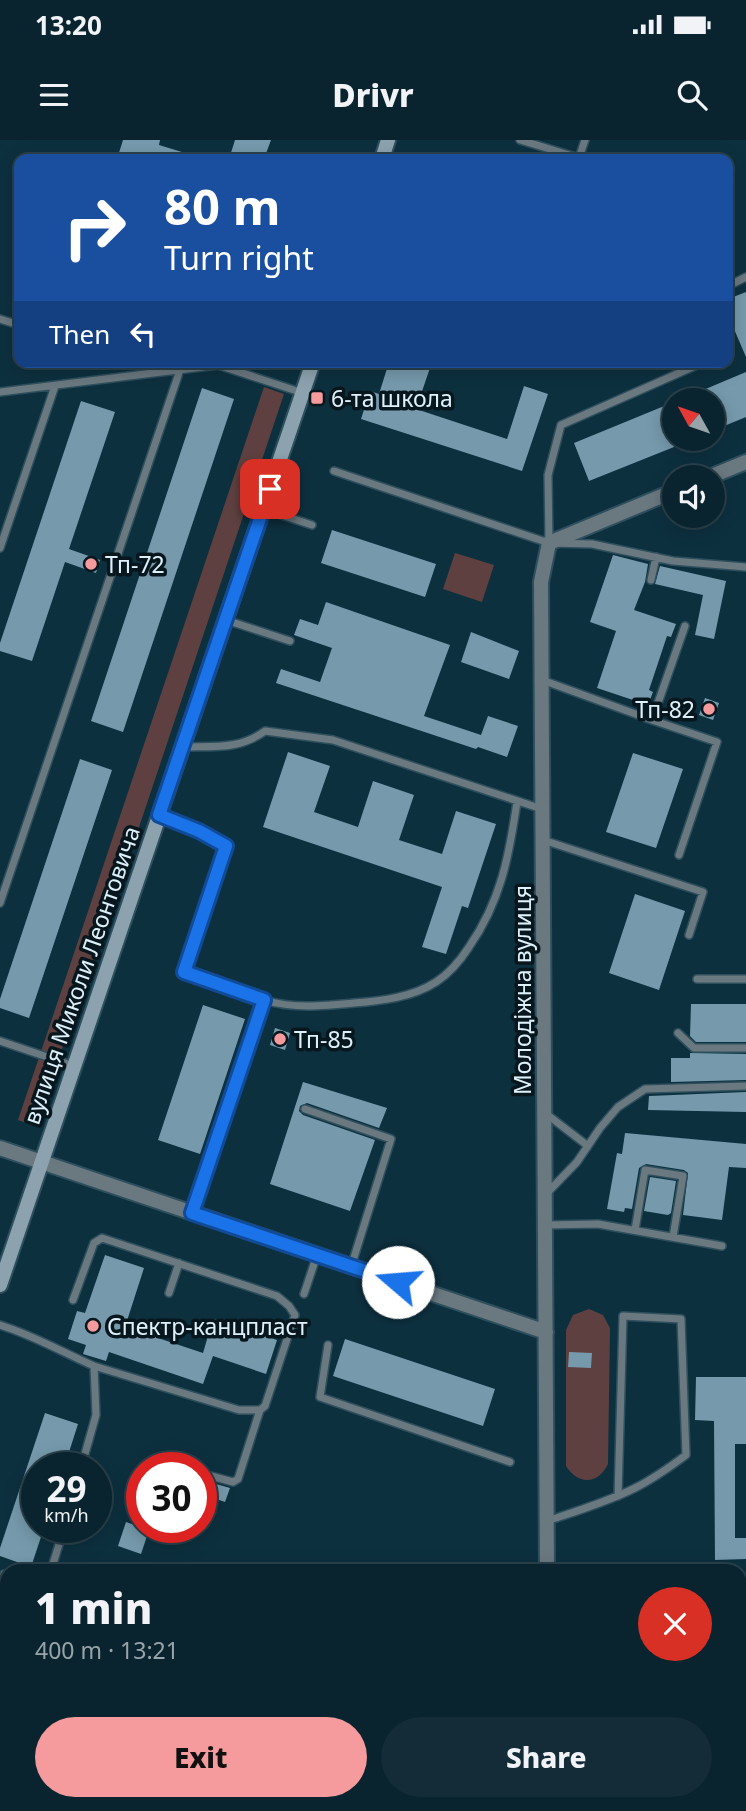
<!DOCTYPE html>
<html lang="en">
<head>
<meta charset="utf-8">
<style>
  :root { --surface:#0a242f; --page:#132c37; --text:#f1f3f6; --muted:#99a4aa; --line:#2a414b; --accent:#f59b9d }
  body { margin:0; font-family:"Noto Sans",sans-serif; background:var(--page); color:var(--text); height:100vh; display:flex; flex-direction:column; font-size:26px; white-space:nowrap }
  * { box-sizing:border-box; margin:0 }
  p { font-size:23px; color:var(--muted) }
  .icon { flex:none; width:38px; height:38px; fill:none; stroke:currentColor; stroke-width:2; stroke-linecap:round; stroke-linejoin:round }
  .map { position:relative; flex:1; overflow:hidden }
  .side { position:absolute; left:0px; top:1424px; width:747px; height:247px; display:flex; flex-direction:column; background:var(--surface); border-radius:21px 21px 0 0; box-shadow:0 4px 18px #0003,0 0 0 2px var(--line) }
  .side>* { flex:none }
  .top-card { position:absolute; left:14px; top:14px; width:719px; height:214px; border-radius:14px; box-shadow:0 4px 18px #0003,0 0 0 2px var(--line); background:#1a4fa0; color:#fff; overflow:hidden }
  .needle { width:46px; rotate:310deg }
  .buttons { position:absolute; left:662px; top:248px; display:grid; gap:14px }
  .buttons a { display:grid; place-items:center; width:63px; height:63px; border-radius:50%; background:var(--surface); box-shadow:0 4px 18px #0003,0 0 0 2px var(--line); font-size:35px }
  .speed { position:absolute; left:21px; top:1312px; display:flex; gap:14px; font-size:35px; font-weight:700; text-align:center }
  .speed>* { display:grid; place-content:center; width:91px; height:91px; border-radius:50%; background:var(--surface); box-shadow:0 4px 18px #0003,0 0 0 2px var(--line); line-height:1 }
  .speed small { font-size:18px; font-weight:400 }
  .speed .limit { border:10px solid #d22; background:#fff; color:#111 }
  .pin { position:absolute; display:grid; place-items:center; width:60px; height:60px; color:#fff; margin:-30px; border-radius:14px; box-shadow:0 4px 10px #0006 }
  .me { position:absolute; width:77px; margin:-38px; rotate:288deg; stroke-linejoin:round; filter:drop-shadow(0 0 5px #0008) }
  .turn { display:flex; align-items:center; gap:24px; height:147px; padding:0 35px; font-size:32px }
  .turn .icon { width:91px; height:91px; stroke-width:2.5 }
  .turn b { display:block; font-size:49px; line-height:60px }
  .then { display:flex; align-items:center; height:66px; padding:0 35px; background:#0003; gap:14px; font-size:26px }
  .round { display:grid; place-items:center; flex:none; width:74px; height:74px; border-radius:37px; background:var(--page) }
  .summary { display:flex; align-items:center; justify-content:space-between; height:119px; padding:0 35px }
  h1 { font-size:42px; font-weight:800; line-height:52px }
  .button { display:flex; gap:14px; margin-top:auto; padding:14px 35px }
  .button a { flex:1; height:80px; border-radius:42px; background:var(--accent); color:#111; font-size:28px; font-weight:800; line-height:80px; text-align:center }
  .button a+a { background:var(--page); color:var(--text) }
  .status { display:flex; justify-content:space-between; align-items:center; height:49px; padding:0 35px; background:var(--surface); direction:ltr }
  .status svg { height:19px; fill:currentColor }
  header { display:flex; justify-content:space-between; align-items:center; height:91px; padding:0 35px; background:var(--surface); font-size:32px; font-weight:800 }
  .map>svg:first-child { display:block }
  .green { fill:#5f4040 }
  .building { fill:#769aac }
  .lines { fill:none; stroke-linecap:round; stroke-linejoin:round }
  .lane-casing { stroke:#2e4f5d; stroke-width:10 }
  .street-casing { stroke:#2e4f5d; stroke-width:18 }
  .secondary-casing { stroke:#2e4f5d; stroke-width:18 }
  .lane { stroke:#6a787f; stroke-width:7 }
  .street { stroke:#6a787f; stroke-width:14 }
  .secondary { stroke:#8ca3af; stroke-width:14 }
  .route-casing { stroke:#114b97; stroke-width:18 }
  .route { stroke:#1a73e8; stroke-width:12 }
  .poi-dot { fill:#f59b9d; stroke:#08171d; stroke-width:2.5 }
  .labels { text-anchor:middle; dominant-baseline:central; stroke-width:7; stroke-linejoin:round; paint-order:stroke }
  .poi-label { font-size:23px; fill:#def1fb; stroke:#08171d; text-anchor:start }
  .street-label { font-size:23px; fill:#def1fb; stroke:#08171d }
</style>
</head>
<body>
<div class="status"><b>13:20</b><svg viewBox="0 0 49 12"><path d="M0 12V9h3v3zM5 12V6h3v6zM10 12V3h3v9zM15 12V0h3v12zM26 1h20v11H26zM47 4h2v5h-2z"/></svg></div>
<header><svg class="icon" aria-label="menu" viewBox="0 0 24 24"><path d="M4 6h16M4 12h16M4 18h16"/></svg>Drivr<svg class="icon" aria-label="search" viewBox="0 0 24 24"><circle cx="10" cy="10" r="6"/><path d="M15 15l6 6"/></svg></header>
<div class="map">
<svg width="746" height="1671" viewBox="0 0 746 1671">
  <rect width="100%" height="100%" fill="#0d303f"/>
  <path class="green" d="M 264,247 L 284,254 L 128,720 L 35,986 L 18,980 Z
    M 455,413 L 494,425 L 482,462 L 443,449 Z
    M 589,1169 L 603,1175 L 610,1188 L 608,1324 C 598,1345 578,1345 566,1326 L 566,1190 L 573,1175 Z"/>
  <path class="building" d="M 123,0 L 160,0 L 159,5 L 195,16 L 195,19 L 117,19 Z
    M 235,0 L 271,0 L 264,19 L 229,19 Z
    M 746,152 L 746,217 L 728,175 L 728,159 Z
    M 389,222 L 432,222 L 416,269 L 507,299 L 524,246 L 548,254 L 522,331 L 361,279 L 370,251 L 379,254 Z
    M 746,232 L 746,277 L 712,291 L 712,261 L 677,261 Z
    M 202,248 L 234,259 L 123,592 L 91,581 Z
    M 81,261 L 115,272 L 69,409 L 100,420 L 96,433 L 65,422 L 32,521 L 0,511 L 0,503 Z
    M 674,262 L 674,307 L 589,341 L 574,303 Z
    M 332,390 L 436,424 L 425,457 L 321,423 Z
    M 613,415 L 648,424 L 645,442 L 634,470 L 676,484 L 671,497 L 667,496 L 649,550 L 653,552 L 648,565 L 597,548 L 616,491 L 590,482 Z
    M 660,426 L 726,441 L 714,499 L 695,495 L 703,455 L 655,444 Z
    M 326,462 L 450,505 L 424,576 L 481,595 L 488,576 L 518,586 L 507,617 L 478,607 L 476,609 L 276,543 L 281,529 L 320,542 L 332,508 L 294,495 L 300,479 L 318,485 Z
    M 471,492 L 519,511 L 509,539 L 461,522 Z
    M 705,558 L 719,563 L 713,580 L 699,575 Z
    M 288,612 L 330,626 L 314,672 L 358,687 L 373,641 L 414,655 L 399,700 L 442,714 L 456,671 L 496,684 L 468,768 L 462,766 L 446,814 L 422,807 L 442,747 L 263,687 Z
    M 633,613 L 683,629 L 656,708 L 606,692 Z
    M 80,619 L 112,630 L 29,878 L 0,868 L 0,859 Z
    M 635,754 L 685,771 L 659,850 L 609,833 Z
    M 691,864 L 746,864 L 746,902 L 696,902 L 690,896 Z
    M 203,865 L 245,879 L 200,1014 L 158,1000 Z
    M 275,888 L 290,893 L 285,910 L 270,905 Z
    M 690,913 L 746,914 L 746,940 L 671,942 L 671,918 L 690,918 Z
    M 303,942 L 387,968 L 379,988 L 307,963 L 300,966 L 299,971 L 303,975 L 375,1000 L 350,1071 L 270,1044 Z
    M 746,952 L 746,972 L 648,970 L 649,956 Z
    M 625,993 L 746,1004 L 746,1028 L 729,1027 L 722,1080 L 683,1075 L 688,1033 L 684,1030 L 646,1024 L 639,1028 L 632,1069 L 625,1068 L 624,1072 L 607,1069 L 617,1013 L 622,1014 Z
    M 650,1037 L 676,1041 L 671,1073 L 668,1075 L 644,1071 Z
    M 105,1115 L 144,1128 L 125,1187 L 203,1213 L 213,1179 L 277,1200 L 266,1234 L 213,1216 L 203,1244 L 109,1212 L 106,1221 L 83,1214 L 86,1205 L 68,1199 L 77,1171 L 85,1173 Z
    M 345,1199 L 495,1249 L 483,1286 L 333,1236 Z
    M 569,1212 L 592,1213 L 591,1228 L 568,1227 Z
    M 696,1237 L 746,1237 L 746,1304 L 735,1304 L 735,1398 L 746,1398 L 746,1419 L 715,1420 L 714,1281 L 695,1280 Z
    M 45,1273 L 78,1284 L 64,1328 L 37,1328 L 37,1388 L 44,1388 L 31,1427 L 0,1416 L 0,1408 Z
    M 209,1342 L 230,1348 L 225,1362 L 204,1355 Z
    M 126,1382 L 149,1390 L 141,1414 L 118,1406 Z"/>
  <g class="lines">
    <g class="lane-casing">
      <path id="lane" d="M 520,0 L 579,18 L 585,0
        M 728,146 L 746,137
        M 0,179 L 19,185
        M 0,252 L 218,225 L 303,253
        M 334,331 L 549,403 L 592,404 L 673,421 L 746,427
        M 263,369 L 312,385
        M 549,402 L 548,335 L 561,285 L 704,222
        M 0,408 L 55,246
        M 651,440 L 656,417
        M 226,480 L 290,501
        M 542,540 L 652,580 L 685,486
        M 652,580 L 717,602 L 679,715
        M 183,607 C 214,606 239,610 265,591 L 333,600 L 542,669
        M 160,676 L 199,691 L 227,706 L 184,832 L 264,860 L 192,1073
        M 543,700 L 703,752 L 689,795
        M 0,763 L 180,230
        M 697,839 L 746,839
        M 264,860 C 293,869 324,866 354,863 C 382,861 413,857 436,842 C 450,833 460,821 469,807 C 501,761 509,716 517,662
        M 678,893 L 694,908 L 746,908
        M 0,901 L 74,926
        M 305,969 L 391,999 L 351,1127
        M 545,973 L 588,1006
        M 547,1053 L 577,1022 L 600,988 L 618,967 L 645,949 L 746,946
        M 546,1085 L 598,1084 L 722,1106
        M 635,1090 L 645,1030 L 683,1036 L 673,1097
        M 169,1153 L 179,1123
        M 304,1154 L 317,1115
        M 73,1160 L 94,1103 L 102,1098 L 277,1156 L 289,1166 L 295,1175 L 265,1266 L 260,1270 L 239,1270 L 94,1226
        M 0,1185 C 33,1195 62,1212 94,1226 L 96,1275 L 81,1328
        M 328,1205 L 320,1257 L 510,1322
        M 211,1336 L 233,1342 L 238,1339 L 260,1270
        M 547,1381 C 577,1371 607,1362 635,1348 C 653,1339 670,1327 686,1315 L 681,1179 L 623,1176 L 618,1356
        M 48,1432 L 53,1424 L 64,1388
        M 4,1434 L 7,1435
        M 0,1473 L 7,1480
        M 0,1556 L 7,1558
        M 0,1635 L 7,1637
        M 36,1664 L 40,1671
        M 144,1664 L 147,1671"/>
    </g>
    <g class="street-casing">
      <path id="street" d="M 707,338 L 746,322
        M 0,1008 L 546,1192
        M 547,1432 L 541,442 L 549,403 L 674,351
        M 551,1664 L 552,1671"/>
    </g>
    <g class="secondary-casing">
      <path id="secondary" d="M 382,19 L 388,0
        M 0,1145 L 313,222"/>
    </g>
    <use href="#lane" class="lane"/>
    <use href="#street" class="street"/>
    <use href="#secondary" class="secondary"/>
  </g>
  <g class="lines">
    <g class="route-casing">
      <path id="route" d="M 270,349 L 159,675 L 199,691 L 226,706 L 184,832 L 264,860 L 192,1073 L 398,1142"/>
    </g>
    <use href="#route" class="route"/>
  </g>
  <g class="poi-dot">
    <rect x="310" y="251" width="14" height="14" rx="3.5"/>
    <circle cx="91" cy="424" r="7"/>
    <circle cx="709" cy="569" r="7"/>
    <circle cx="280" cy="899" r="7"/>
    <circle cx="93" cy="1186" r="7"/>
  </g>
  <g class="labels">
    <g class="poi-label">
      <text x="331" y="258">6-та школа</text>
      <text x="105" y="424">Тп-72</text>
      <text x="695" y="569" text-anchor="end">Тп-82</text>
      <text x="294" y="899">Тп-85</text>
      <text x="107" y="1186">Спектр-канцпласт</text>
    </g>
    <g class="street-label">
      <text transform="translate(81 835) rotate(-71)">вулиця Миколи Леонтовича</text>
      <text transform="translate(522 850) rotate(-90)">Молодіжна вулиця</text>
    </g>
  </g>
</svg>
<div class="buttons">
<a><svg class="needle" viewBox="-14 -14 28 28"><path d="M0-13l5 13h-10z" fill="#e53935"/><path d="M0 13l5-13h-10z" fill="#99a4aa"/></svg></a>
<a><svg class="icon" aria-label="sound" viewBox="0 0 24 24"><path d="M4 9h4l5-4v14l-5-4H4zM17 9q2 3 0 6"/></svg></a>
</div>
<div class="speed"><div>29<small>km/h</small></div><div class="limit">30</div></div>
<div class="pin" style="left:270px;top:349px;background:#d93025"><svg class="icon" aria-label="arrive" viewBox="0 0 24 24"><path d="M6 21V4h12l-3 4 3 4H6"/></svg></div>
<svg class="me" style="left:398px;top:1142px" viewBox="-20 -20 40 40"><circle r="19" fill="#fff"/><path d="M0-13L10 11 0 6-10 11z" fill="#1a73e8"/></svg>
<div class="top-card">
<div class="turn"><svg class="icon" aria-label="right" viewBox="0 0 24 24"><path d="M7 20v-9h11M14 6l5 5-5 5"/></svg><div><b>80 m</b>Turn right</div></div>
<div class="then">Then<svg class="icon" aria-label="left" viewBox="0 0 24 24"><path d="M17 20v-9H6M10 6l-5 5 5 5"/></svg></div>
</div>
<section class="side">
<div class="summary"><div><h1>1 min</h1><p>400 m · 13:21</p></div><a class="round" style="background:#d93025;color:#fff"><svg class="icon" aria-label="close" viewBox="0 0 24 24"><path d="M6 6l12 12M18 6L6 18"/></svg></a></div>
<div class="button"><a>Exit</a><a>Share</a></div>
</section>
</div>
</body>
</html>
